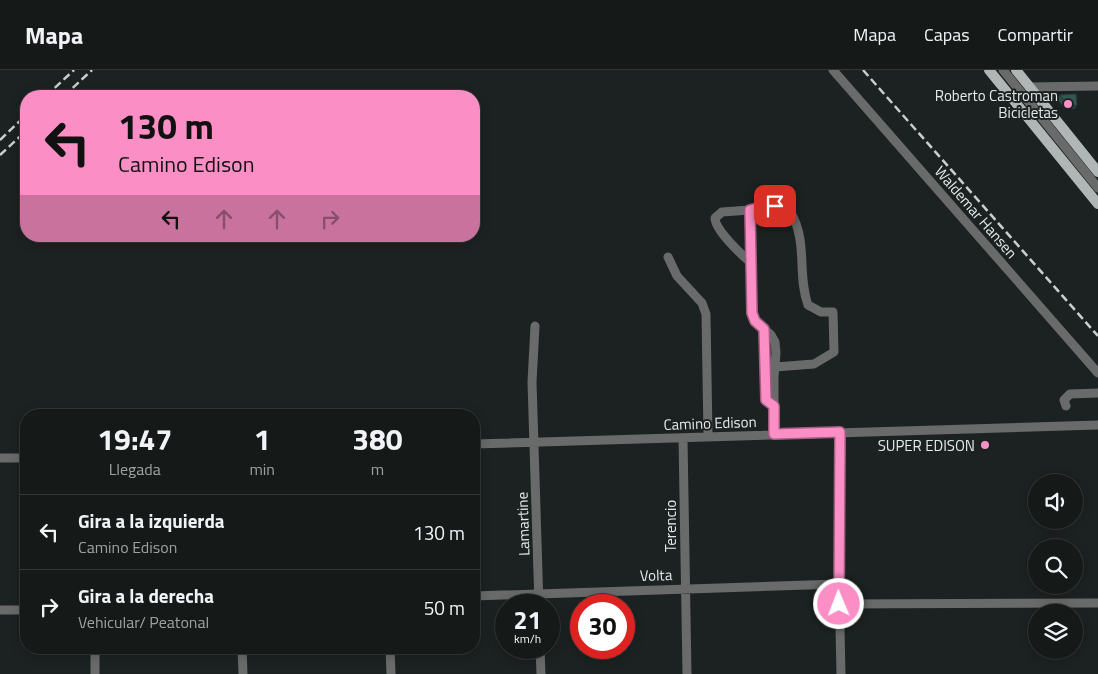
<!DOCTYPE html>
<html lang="es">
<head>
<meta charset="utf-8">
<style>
  :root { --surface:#151a19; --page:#222726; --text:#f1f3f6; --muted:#9da1a2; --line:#343838 }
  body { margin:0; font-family:"Titillium Web",sans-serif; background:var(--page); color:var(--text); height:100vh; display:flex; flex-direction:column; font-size:19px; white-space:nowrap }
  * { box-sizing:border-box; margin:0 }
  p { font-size:16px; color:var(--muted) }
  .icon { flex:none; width:28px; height:28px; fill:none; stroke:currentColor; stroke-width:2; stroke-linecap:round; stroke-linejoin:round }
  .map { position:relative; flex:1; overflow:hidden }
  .side { position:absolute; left:20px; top:339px; width:460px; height:245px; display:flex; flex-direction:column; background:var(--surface); border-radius:20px; box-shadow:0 2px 12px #0003,0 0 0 1px var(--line) }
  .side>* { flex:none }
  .hud { position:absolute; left:20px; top:20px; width:460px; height:152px; border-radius:20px; box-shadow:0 2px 12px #0003,0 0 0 1px var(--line); background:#fb8fc5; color:#111; overflow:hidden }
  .fabs { position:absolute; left:1028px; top:404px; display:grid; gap:10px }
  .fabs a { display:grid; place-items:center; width:55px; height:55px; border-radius:50%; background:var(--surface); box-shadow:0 2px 12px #0003,0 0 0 1px var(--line); font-size:25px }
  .speed { position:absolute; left:495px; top:524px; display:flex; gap:10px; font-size:25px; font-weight:700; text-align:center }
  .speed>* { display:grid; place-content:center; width:65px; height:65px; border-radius:50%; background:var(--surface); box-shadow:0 2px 12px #0003,0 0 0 1px var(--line); line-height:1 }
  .speed small { font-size:12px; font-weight:400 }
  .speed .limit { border:8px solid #d22; background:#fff; color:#111 }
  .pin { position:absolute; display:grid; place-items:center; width:42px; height:42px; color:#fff; margin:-21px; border-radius:10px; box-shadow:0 2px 8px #0006 }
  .me { position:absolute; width:55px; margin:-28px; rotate:359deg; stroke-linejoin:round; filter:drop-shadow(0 0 4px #0008) }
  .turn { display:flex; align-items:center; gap:18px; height:105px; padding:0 15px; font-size:22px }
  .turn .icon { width:65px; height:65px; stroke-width:2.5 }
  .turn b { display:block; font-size:35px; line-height:42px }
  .lanes { display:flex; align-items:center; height:48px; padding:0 15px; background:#0003; justify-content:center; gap:25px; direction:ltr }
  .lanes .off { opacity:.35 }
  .eta { display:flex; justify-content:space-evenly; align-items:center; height:85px; text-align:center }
  .eta b { font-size:30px; font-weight:700; line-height:35px }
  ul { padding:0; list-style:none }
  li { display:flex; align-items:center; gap:15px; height:75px; padding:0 15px; border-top:1px solid var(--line) }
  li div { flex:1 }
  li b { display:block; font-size:19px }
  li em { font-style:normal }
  header { display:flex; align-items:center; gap:30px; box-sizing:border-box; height:70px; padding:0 25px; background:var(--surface); border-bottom:1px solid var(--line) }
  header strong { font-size:24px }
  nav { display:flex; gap:28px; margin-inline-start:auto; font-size:18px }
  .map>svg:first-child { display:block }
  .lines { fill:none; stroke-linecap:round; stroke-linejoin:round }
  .minor { stroke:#686b6a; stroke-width:9 }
  .major { stroke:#afb6b5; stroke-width:10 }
  .rail { stroke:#cacecd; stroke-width:2.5; stroke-dasharray:8 4; stroke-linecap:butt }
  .wall { fill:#2c4c46 }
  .shaded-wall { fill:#243e39 }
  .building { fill:#335851; stroke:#243e39 }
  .route-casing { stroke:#a35d80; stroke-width:12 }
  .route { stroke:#fb8fc5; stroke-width:9 }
  .poi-dot { fill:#fb8fc5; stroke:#1c2221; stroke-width:2 }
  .labels { text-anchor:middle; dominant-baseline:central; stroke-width:4; stroke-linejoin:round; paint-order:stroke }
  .poi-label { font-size:15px; fill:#e5e9e8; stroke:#1c2221; text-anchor:end }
  .street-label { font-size:15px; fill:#e5e9e8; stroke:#1c2221 }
</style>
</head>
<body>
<header>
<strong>Mapa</strong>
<nav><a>Mapa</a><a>Capas</a><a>Compartir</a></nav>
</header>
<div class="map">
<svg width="1098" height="604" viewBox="0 0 1098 604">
  <rect width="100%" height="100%" fill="#1c2221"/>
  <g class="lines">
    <path class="minor" d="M 833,0 L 1098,303
      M 1003,0 L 1098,118
      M 1030,17 L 1098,16
      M 750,140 L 768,135 L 791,143 C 808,172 797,205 808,235 L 821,242 L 833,242 L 834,282 L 814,294 L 775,297
      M 668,187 L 677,206 L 702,233 L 706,244 L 708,367
      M 751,193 C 742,185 715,160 715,148 L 722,142 L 750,140 L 752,243 L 755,251 L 771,265 L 775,272 L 776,283 L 774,307 L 774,364
      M 535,256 L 532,312 L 539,535
      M 764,259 L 766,330 L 774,336
      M 1066,336 L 1064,330 L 1070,324 L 1098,323
      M 840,362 L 839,514 L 841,604
      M 683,368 L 687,604
      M 474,374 L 1098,355
      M 0,388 L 26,388
      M 474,526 L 839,514
      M 839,534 L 1098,533
      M 0,540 L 26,540
      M 95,578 L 95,604
      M 242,578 L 243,604
      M 390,578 L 391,604
      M 540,578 L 541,604"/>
    <path class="major" d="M 989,0 L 1098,134
      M 1016,0 L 1098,102"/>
    <path class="rail" d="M 863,0 L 1098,266
      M 46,26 L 74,0
      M 64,26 L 92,0
      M 0,70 L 26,45
      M 0,85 L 26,61"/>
  </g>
  <path class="wall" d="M 1060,25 L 1075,39 L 1065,39 L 1057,29 Z"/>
  <path class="shaded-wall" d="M 1077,35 L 1075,39 L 1065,39 L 1068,36 Z"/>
  <path class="building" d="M 1076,24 L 1077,35 L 1068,36 L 1060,25 Z"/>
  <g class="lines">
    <g class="route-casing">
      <path id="route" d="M 775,136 L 768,135 L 750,140 L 752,243 L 755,251 L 764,259 L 766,330 L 774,336 L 774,364 L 840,362 L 839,534"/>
    </g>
    <use href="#route" class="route"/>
  </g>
  <g class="poi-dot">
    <circle cx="1068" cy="34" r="5"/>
    <circle cx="985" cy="375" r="5"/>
  </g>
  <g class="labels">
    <g class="poi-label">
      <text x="1058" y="25">Roberto Castroman<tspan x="1058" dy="17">Bicicletas</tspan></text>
      <text x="975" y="375">SUPER EDISON</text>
    </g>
    <g class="street-label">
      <text transform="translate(976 142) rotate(49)">Waldemar Hansen</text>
      <text transform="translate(710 353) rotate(-2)">Camino Edison</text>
      <text transform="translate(523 454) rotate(-92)">Lamartine</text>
      <text transform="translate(670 456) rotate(-90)">Terencio</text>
      <text transform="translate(656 505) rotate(-2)">Volta</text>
    </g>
  </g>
</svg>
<div class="fabs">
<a><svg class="icon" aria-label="sound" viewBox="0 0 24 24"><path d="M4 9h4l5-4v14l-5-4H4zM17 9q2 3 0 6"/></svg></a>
<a><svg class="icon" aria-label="search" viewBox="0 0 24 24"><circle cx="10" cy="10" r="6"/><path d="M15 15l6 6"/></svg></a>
<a><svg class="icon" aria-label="layers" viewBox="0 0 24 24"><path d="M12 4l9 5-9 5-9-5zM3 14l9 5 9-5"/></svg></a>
</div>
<div class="speed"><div>21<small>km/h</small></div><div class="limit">30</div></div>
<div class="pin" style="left:775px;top:136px;background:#d93025"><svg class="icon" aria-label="arrive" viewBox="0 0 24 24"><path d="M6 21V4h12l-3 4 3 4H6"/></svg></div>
<svg class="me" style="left:839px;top:534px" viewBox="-20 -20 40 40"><circle r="17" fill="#fb8fc5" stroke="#fff" stroke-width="3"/><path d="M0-11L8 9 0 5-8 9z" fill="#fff"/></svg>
<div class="hud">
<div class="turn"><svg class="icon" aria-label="left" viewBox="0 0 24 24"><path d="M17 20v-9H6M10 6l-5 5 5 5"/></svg><div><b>130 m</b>Camino Edison</div></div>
<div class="lanes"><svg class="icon" aria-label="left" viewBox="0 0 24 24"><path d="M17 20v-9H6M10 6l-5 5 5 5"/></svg><svg class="icon off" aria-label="ahead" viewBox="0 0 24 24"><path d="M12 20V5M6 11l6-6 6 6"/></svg><svg class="icon off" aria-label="ahead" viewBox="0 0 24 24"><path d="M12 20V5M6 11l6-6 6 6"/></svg><svg class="icon off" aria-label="right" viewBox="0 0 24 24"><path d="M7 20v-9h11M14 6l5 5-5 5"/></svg></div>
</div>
<section class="side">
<div class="eta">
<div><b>19:47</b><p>Llegada</p></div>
<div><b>1</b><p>min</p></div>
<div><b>380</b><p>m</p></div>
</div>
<ul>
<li><svg class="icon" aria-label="left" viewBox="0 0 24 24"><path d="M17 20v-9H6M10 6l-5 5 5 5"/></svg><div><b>Gira a la izquierda</b><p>Camino Edison</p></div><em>130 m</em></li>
<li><svg class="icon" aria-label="right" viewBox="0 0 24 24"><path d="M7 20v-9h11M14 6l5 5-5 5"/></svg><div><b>Gira a la derecha</b><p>Vehicular/ Peatonal</p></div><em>50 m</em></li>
</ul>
</section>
</div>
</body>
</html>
